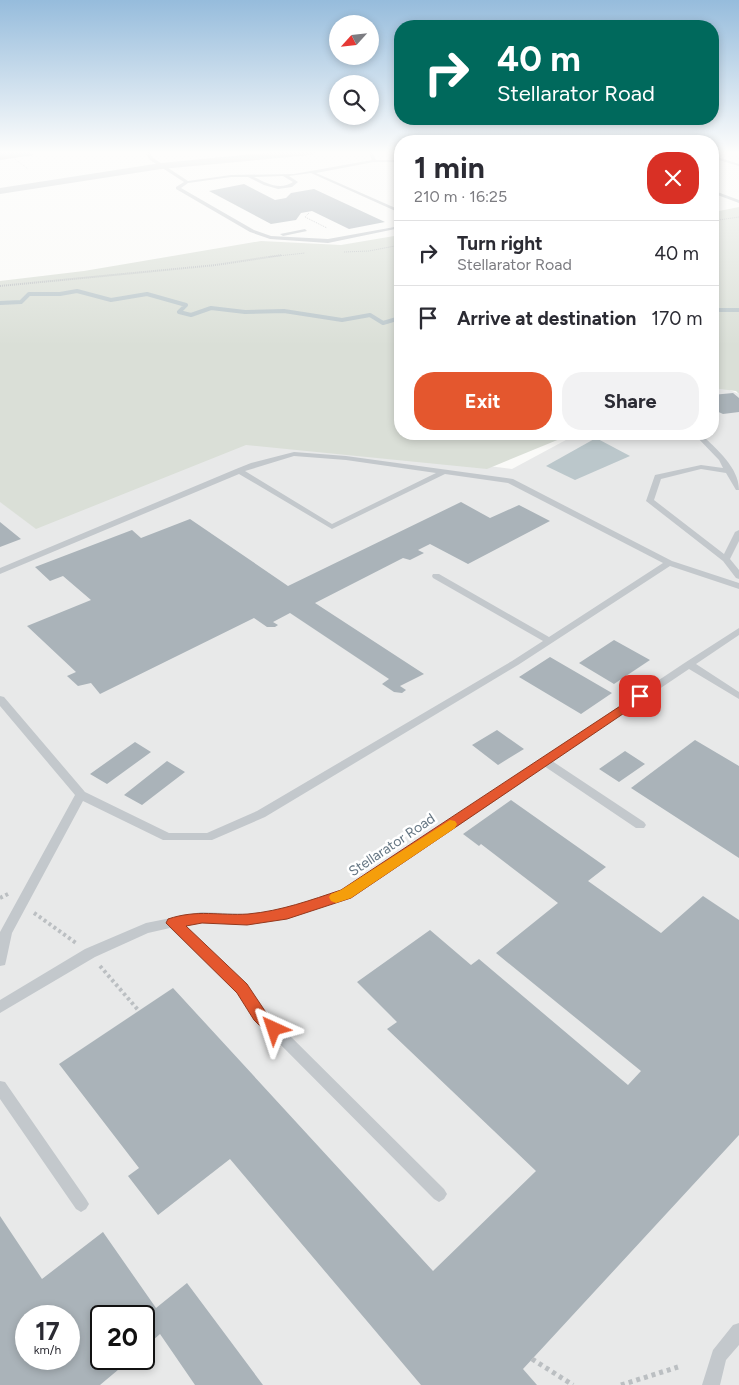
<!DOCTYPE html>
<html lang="en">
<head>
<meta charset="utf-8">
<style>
  :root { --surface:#fff; --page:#f2f2f3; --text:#2b2b33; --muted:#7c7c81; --line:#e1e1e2; --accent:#e4572e }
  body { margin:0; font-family:Figtree,sans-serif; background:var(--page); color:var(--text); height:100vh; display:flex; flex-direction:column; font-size:19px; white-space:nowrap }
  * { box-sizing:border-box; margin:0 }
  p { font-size:16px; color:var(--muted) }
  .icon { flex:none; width:28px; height:28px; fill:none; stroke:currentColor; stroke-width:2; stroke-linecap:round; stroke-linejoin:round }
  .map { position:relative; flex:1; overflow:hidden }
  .sheet { position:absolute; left:394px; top:135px; width:325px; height:305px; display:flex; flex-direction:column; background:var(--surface); border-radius:20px; box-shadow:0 2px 8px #0003 }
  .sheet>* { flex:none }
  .hud { position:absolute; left:394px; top:20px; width:325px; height:105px; border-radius:20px; box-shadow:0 2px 8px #0003; background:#00695c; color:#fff; overflow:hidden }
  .needle { width:32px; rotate:243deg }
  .tools { position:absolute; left:329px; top:15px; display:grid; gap:10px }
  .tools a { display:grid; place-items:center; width:50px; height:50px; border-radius:50%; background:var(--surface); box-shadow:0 2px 8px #0003; font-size:25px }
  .speed { position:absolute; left:15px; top:1305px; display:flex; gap:10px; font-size:25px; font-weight:700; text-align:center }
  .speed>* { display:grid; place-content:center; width:65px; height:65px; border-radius:50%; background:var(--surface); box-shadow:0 2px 8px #0003; line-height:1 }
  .speed small { font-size:12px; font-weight:400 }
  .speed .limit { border:2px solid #111; border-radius:8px; background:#fff; color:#111 }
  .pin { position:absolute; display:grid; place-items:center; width:42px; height:42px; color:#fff; margin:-21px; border-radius:10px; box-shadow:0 2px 8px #0006 }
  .me { position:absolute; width:55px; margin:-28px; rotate:318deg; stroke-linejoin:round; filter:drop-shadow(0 0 4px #0008) }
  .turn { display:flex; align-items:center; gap:18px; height:105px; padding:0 20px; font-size:22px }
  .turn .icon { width:65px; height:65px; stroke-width:2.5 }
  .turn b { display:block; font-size:35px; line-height:42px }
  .round { display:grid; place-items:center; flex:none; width:52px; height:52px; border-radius:20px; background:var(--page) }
  .headline { display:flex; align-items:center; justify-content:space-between; height:85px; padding:0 20px }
  h1 { font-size:30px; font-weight:700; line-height:38px }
  .cta { display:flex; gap:10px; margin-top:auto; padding:10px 20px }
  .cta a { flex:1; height:58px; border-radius:20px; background:var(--accent); color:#fff; font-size:20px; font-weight:700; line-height:58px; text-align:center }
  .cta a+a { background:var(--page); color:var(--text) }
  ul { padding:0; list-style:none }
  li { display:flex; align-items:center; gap:15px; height:65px; padding:0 20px; border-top:1px solid var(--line) }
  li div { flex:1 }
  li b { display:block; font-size:19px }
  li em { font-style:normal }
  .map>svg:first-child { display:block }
  .built { fill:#e8e9e9; fill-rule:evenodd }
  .green { fill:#dadfd7 }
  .water { fill:#bbc7cb }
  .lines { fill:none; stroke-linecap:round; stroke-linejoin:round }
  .stream { stroke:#bbc7cb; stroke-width:4 }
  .building { fill:#aab3b9; fill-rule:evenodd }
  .path-far3 { stroke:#bbbfc2; stroke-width:1; stroke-dasharray:1 1; stroke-linecap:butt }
  .path-far2 { stroke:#bbbfc2; stroke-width:2; stroke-dasharray:1 1; stroke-linecap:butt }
  .path-far1 { stroke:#bbbfc2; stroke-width:4; stroke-dasharray:3 3; stroke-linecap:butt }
  .path { stroke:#bbbfc2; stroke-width:5; stroke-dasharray:4 4; stroke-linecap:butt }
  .service { fill:#c3c8cc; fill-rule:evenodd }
  .tertiary { fill:#c3c8cc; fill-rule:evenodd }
  .route { fill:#e4572e; stroke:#94391e }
  .slow { fill:#f59e0b }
  .labels { text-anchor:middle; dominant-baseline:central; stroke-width:5; stroke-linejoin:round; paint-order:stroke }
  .street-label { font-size:14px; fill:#657683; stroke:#fff }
</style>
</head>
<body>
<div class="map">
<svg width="739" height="1385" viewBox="0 0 739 1385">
  <rect width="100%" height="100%" fill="#fafaf8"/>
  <path class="built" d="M 713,383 L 739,394 L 739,1385 L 0,1385 L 0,477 L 280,439 L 512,469 L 577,434 L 712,434 ZM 26,1316 L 69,1316 L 69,1359 L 26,1359 ZM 101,1316 L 144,1316 L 144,1359 L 101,1359 Z"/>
  <path class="green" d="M 739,207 L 739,394 L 736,391 L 712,388 L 713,209 L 719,211 Z
    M 400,235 L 400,434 L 572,434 L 487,469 L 246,445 L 36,529 L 0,502 L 0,281 L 84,271 L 261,241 L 341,245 Z"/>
  <path class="water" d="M 596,438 L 630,456 L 575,480 L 546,466 Z"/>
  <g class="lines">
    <path class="stream" d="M 0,303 L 21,302 L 29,294 L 60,294 L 77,291 L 111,300 L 147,294 L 186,305 L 179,312 L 191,315 L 211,308 L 245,312 L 284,311 L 342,320 L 370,315 L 383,323 L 400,318
      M 712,310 L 739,310"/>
  </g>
  <path class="building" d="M 0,152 L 30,152 L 34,155 L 0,160 Z
    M 244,184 L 275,200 L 286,198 L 291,193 L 314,189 L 385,222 L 349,229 L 312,211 L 301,213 L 296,220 L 271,224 L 209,191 Z
    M 733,393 L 739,398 L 739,412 L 723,414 L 712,409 L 712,395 Z
    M 461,502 L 490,518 L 519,505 L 550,521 L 468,564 L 430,544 L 418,550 L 424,553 L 410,560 L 403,558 L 315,603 L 424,674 L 400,686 L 406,690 L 402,693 L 394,692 L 382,684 L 389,679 L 290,613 L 273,622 L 278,625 L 275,627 L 267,627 L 254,618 L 100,694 L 91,683 L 78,686 L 67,676 L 76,672 L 27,626 L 91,600 L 63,576 L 50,581 L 35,567 L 132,530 L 141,538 L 190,519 L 288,586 Z
    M 0,522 L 21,539 L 0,547 Z
    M 614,640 L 650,660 L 614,684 L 579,663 Z
    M 550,657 L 612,693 L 581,714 L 519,677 Z
    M 497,730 L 524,749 L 498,765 L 472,745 Z
    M 695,740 L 739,766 L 739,858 L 631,788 Z
    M 135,742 L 151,752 L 107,784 L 90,774 Z
    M 625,751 L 645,764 L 619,782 L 599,769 Z
    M 167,761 L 185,772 L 142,805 L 124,795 Z
    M 511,800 L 606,867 L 588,881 L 661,933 L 703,896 L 739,920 L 739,1135 L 523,1369 L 537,1385 L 421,1385 L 230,1159 L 158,1215 L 128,1176 L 139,1168 L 59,1064 L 173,988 L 433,1271 L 536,1171 L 387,1029 L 397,1022 L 357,982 L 430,930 L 471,965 L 479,959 L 628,1085 L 641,1071 L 496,953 L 558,903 L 481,844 L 479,846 L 463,834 Z
    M 0,1216 L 42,1279 L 103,1232 L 156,1308 L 187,1283 L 263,1385 L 195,1385 L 160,1334 L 144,1348 L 144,1316 L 101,1316 L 101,1359 L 131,1359 L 100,1385 L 0,1385 ZM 26,1316 L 69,1316 L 69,1359 L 26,1359 Z"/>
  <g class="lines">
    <path class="path-far3" d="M 15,159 L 28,169
      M 309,213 L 305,217 L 327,228
      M 712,221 L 739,217
      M 344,252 L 369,251 L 400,245
      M 269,257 L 305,253"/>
    <path class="path-far2" d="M 0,286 L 216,265 L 282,255"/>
    <path class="path-far1" d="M 0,898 L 10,893
      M 34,913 L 76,943
      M 100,966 L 139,1011"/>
    <path class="path" d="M 532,1359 L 573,1385
      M 621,1385 L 678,1367"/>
    <path class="service" d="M 145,152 L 149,152 L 153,158 L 188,181 L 231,175 L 294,174 L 372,160 L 368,152 L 372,152 L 376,160 L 400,160 L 400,162 L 374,162 L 316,173 L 400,210 L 400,213 L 311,173 L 289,176 L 298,182 L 292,187 L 278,189 L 264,185 L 248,177 L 231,177 L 188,183 L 181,188 L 254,230 L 271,236 L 328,239 L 400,226 L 400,228 L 328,243 L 270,239 L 250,232 L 176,189 L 176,187 L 184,182 L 150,160 ZM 283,176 L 293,182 C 280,191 266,183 254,177 Z
      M 712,155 L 739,164 L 739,166 L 712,158 Z
      M 712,190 L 739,200 L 739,203 L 712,193 Z
      M 305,229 L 307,231 L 283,236 L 280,234 Z
      M 694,434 L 701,434 C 716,449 739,467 739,490 L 736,490 L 726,473 L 701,469 L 661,479 L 654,500 L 724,554 L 735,532 L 739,530 L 739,541 L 730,559 L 739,570 L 739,579 L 736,578 L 723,561 L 646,501 L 655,475 L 701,465 L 723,468 L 719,460 Z
      M 294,452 L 346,456 L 513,479 L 672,561 L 739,583 L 739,589 L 670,566 L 518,665 L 265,817 L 212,840 L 163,840 L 83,801 L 12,933 L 6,961 L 5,965 L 0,966 L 0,932 L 75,795 L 0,706 L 0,696 L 4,697 L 85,792 L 169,833 L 207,833 L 257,811 L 512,661 L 543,641 L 433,578 L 432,576 L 433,574 L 439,574 L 549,637 L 663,563 L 508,483 L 445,474 L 332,529 L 239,474 L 0,574 L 0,568 L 236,469 L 251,463 ZM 294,456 L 346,460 L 436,473 L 332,524 L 245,471 Z
      M 739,628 L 739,635 L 696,664 L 739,692 L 739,699 L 689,669 L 552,761 L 644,822 L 646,825 L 644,828 L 636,828 L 544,766 L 350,897 L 287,919 L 247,924 L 201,922 L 184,925 L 247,985 L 265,1011 L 444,1189 L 447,1194 L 444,1199 L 439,1202 L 434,1199 L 255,1019 L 237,993 L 170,928 L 148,933 L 95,957 L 0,1013 L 0,1000 L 85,949 L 146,923 L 201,912 L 247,914 L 287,909 L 342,891 L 686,662 Z
      M 0,1081 L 5,1082 L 86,1199 L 89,1204 L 86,1209 L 81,1212 L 76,1209 L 0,1099 Z
      M 739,1323 L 739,1345 L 726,1360 L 720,1385 L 702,1385 L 713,1350 L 733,1325 Z"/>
    <path class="tertiary" d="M 275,152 L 316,152 L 311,155 L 161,169 L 0,194 L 0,188 L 161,163 Z"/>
  </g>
  <linearGradient id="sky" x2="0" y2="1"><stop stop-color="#96bcdc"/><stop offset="0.44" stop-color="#fdfdfc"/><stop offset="1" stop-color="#fdfdfc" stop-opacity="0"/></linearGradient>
  <rect width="739" height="346" fill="url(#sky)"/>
  <path class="route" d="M 640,693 L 645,694 L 645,699 L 351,898 L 287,919 L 247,925 L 202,923 L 186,926 L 247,984 L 265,1011 L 281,1029 L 279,1034 L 274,1036 L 268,1034 L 254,1020 L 237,993 L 166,923 L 168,919 C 198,909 219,916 248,914 C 281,911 311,900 341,890 Z"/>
  <path class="slow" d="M 450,820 L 455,821 L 457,824 L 455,828 L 351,898 L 336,903 L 331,901 L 329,897 L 331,894 L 341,890 Z"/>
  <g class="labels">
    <g class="street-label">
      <text transform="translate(392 845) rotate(-34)">Stellarator Road</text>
    </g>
  </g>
</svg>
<div class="tools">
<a><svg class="needle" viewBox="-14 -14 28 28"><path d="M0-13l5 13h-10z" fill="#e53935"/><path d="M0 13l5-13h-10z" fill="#7c7c81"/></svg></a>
<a><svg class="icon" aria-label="search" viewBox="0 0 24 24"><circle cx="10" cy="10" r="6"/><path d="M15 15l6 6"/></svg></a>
</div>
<div class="speed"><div>17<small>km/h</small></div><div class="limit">20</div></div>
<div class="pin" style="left:640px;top:696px;background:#d93025"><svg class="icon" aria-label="arrive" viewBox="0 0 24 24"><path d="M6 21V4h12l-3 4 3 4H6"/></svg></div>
<svg class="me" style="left:274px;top:1029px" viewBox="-20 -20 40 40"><path d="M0-17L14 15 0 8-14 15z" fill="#e4572e" stroke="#fff" stroke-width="4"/></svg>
<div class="hud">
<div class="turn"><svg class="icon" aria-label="right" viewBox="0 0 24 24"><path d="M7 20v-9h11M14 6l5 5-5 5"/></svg><div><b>40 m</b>Stellarator Road</div></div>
</div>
<section class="sheet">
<div class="headline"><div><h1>1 min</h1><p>210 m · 16:25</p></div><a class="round" style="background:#d93025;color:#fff"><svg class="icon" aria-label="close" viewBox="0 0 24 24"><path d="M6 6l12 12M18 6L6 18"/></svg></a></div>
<ul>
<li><svg class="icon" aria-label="right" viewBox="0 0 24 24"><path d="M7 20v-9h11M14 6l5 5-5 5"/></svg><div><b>Turn right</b><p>Stellarator Road</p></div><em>40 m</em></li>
<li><svg class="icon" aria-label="arrive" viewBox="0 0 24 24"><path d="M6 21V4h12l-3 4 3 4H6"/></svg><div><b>Arrive at destination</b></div><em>170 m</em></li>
</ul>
<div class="cta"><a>Exit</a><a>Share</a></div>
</section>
</div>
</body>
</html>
